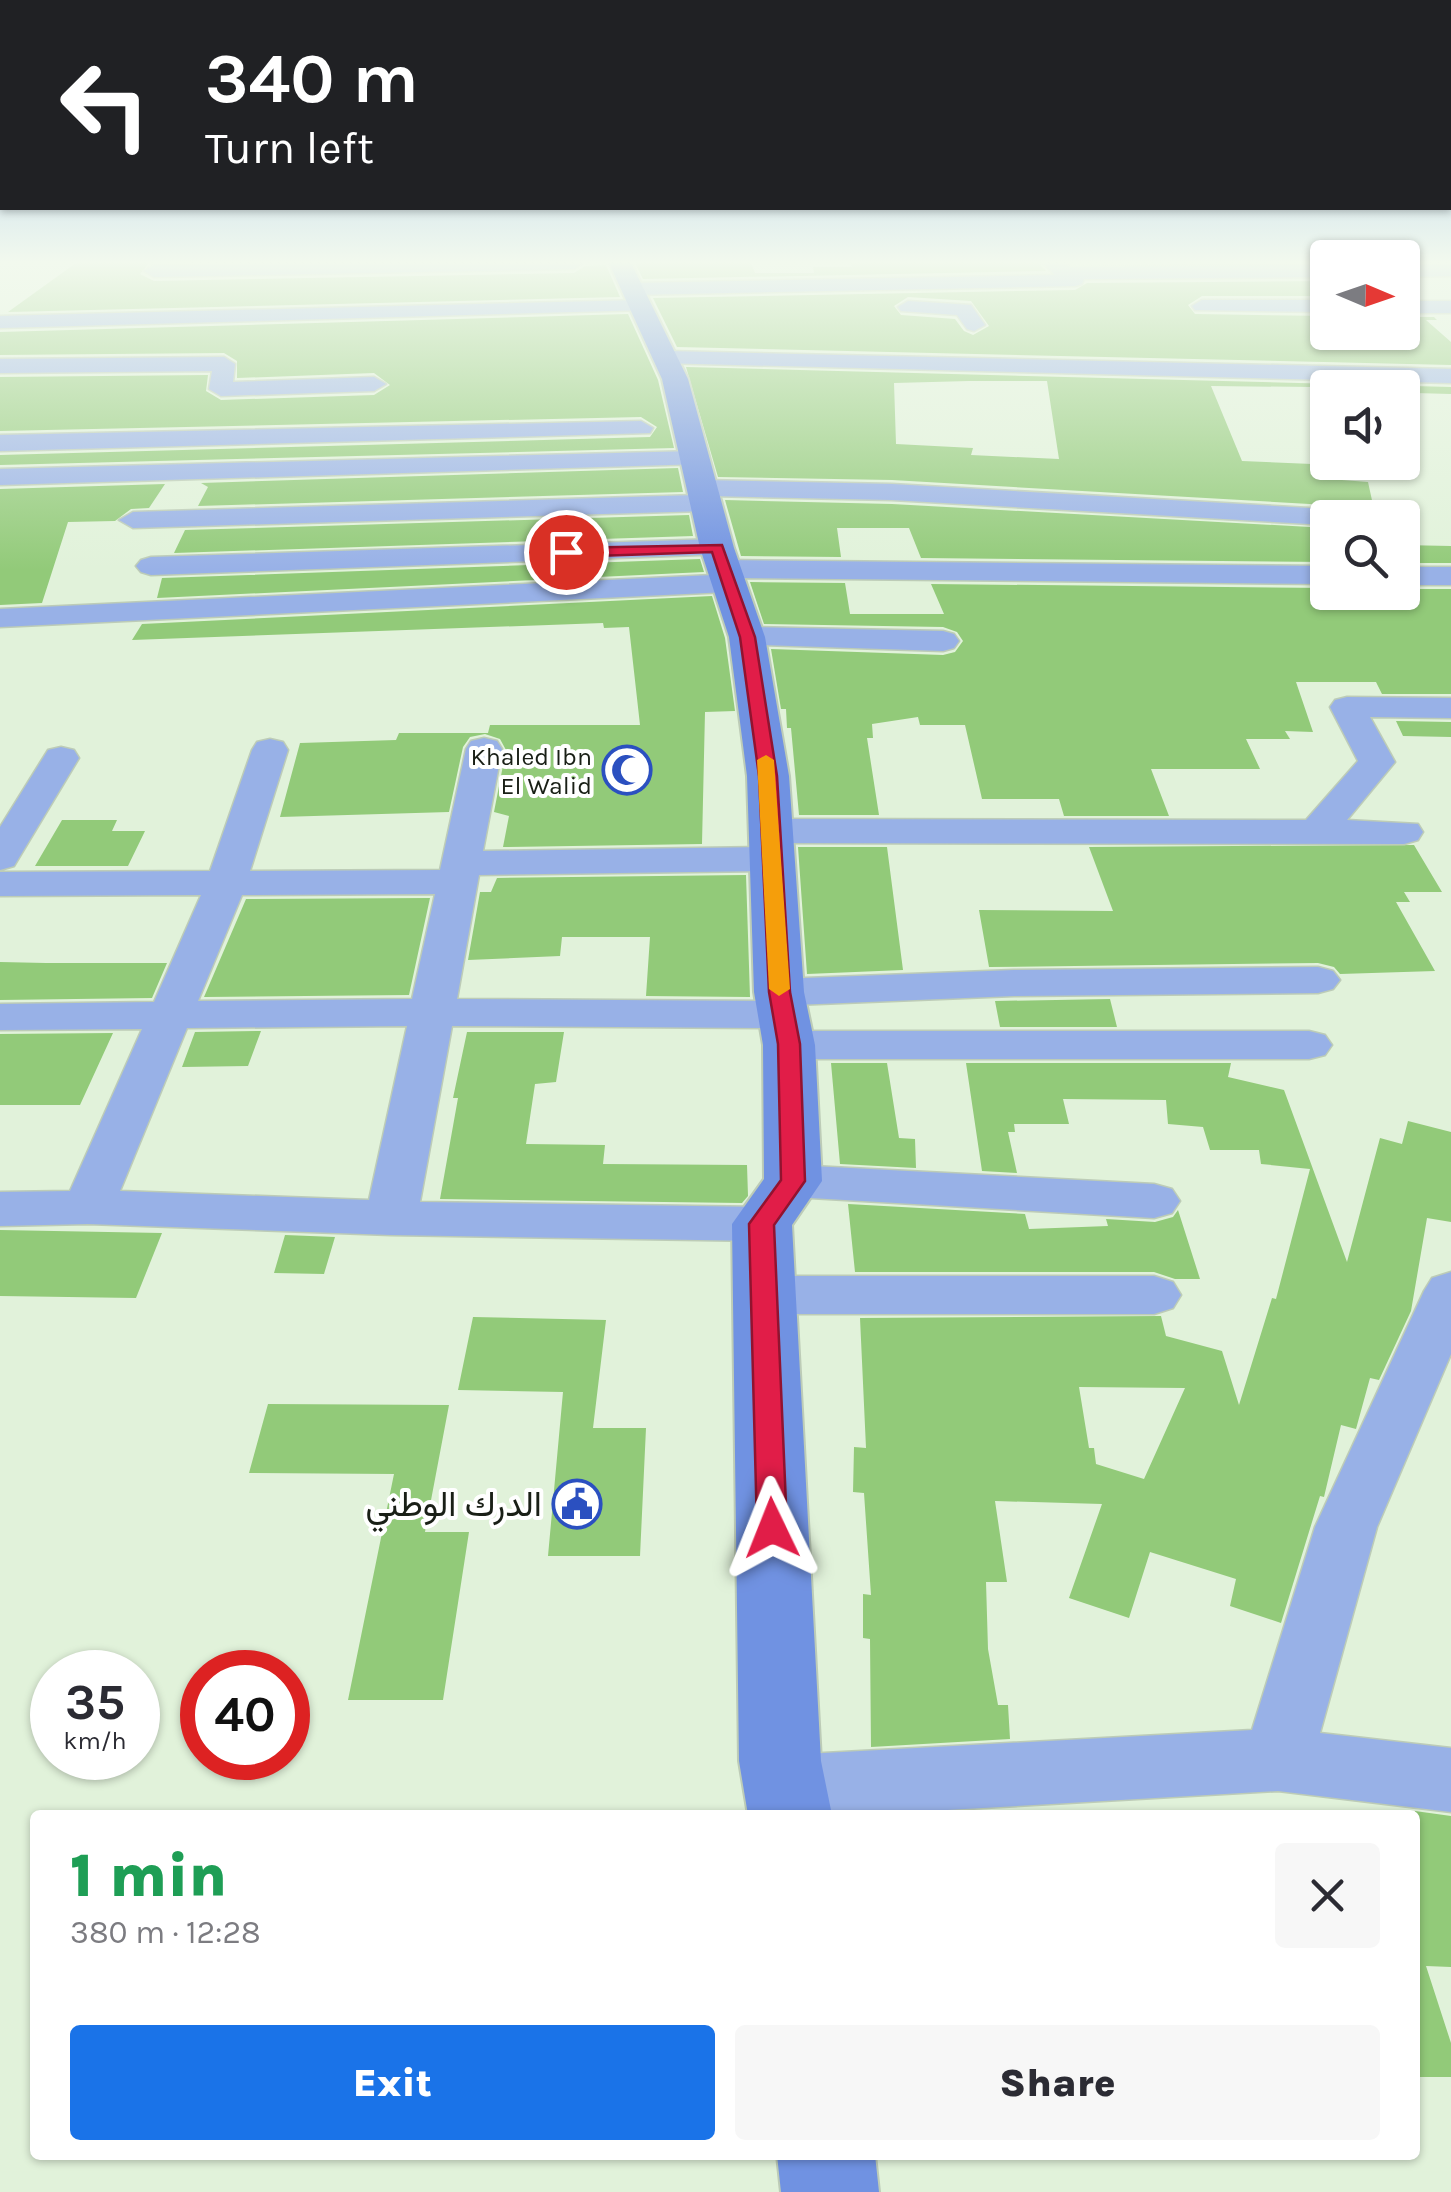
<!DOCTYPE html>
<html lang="en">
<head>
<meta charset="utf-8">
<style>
  :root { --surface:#fff; --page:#f7f7f7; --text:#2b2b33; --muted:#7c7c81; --accent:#1a73e8 }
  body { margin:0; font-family:Karla,Vazirmatn,sans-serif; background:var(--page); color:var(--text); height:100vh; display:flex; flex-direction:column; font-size:38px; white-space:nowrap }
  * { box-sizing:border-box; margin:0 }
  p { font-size:32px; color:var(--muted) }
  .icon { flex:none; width:55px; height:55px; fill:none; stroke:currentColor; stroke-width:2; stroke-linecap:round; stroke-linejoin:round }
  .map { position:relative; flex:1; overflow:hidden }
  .drawer { position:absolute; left:30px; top:1810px; width:1390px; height:350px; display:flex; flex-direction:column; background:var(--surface); border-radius:10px; box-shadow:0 2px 8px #0004 }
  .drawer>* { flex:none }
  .banner { position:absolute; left:0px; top:0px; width:1452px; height:210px; box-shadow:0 2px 8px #0004; background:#202124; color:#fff; overflow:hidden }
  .needle { width:65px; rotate:92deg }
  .fabs { position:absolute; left:1310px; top:240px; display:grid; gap:20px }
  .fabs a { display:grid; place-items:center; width:110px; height:110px; border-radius:10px; background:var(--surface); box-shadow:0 2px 8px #0004; font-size:50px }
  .speed { position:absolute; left:30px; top:1650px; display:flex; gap:20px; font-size:50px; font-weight:700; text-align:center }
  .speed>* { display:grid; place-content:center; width:130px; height:130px; border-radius:50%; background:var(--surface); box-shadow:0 2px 8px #0004; line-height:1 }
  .speed small { font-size:25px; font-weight:400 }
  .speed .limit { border:15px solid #d22; background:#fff; color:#111 }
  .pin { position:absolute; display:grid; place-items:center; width:85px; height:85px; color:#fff; margin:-42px; border:5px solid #fff; border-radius:50%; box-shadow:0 2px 10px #0007 }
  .me { position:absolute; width:110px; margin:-55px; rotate:358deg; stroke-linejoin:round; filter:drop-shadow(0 0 8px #0008) }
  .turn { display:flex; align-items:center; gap:35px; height:210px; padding:0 40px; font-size:45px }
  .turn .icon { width:130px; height:130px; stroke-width:2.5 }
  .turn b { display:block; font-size:70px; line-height:85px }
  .round { display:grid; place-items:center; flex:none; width:105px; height:105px; border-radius:10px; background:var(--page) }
  .overview { display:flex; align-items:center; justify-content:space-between; height:170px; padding:0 40px }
  h1 { font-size:60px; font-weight:800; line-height:75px; color:#1e9e55 }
  .primary-button { display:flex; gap:20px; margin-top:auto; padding:20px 40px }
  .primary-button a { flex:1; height:115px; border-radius:10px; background:var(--accent); color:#fff; font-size:40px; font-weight:800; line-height:115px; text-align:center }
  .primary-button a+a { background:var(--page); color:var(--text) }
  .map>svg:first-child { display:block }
  .building { fill:#92ca79; fill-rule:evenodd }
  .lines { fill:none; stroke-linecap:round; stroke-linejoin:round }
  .street-casing { stroke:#bdccb7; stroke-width:3 }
  .secondary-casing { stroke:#bdccb7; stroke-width:4 }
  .street { fill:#98b1e7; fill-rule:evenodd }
  .secondary { fill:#7092e2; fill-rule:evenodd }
  .route { fill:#e11d48; stroke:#92132f; stroke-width:2.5 }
  .slow { fill:#f59e0b }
  .labels { text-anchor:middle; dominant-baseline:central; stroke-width:8; stroke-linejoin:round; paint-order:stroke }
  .far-poi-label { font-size:25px; fill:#191f16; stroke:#fff; text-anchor:end }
  .near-poi-label { font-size:35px; fill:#191f16; stroke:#fff; text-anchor:end }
</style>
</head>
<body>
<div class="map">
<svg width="1451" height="2192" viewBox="0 0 1451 2192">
  <rect width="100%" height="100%" fill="#e1f2da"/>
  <path class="building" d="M 76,263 L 149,263 L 140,274 L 154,281 L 574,273 L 585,266 L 606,265 L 620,297 L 8,312 Z
    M 635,263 L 751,263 L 755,273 L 814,273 L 813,267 L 852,267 L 850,263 L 1039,263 L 1046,271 L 643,279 Z
    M 1328,281 L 1328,296 L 1202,296 L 1188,305 L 1195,314 L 1328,316 L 1328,332 L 1402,332 L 1402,317 L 1434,317 L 1437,320 L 1426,320 L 1451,342 L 1451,365 L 677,347 L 653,298 L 1075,290 L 1087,283 ZM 908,297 L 971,301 L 989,326 L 973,335 L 964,331 L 955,319 L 901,315 L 894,306 Z
    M 628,314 L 658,380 L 674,448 L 0,465 L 0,455 L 650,437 L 657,427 L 641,417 L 0,431 L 0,377 L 208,375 L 206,391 L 221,400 L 374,395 L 390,385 L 374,373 L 237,378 L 237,361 L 224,353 L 0,355 L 0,332 Z
    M 686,367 L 1451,387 L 1451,394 L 1415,393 L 1402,388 L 1211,386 L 1242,461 L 1312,464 L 1316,478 L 1368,482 L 1375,514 L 1342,513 L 1327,505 L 892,480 L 718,477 ZM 969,381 L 1047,381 L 1059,459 L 971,455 L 973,448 L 896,444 L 894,383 Z
    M 678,468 L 683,492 L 198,506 L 208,487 L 201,483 Z
    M 165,484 L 149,508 L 131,509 L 115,521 L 68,522 L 42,603 L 0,605 L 0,489 Z
    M 725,500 L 892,504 L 1328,528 L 1328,562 L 921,558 L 909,528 L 837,528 L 841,557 L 741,556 Z
    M 689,515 L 693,536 L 174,553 L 185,530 Z
    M 1402,545 L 1451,546 L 1451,563 L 1402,563 Z
    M 700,559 L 704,572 L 157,598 L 162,578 Z
    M 750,582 L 845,583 L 850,614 L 944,614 L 931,584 L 1328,588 L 1328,592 L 1349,595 L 1402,595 L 1402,589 L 1451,589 L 1451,694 L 1382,694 L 1376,682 L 1296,682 L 1313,732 L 1285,731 L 1290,739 L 1246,739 L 1260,769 L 1151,769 L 1169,816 L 1064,816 L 1059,799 L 982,799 L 965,725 L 920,725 L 918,717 L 872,724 L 873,738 L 867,738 L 879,815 L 799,815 L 791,728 L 787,728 L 786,709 L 781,709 L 771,649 L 943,655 L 955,652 L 963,641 L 957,632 L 943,627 L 764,624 Z
    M 712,596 L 725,638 L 735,711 L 705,712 L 702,844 L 503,847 L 509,816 L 494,812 L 506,750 L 500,739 L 485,734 L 470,737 L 463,747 L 449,812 L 280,817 L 300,743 L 396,740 L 399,733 L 488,733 L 490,725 L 640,725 L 629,627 L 604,628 L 603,623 L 132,640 L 142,624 Z
    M 1396,721 L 1451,722 L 1451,737 L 1403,736 Z
    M 62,820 L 117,820 L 112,831 L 145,831 L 128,866 L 35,866 Z
    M 1414,845 L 1442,892 L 1404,892 L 1410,902 L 1396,902 L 1435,971 L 1340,974 L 1334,967 L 1318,963 L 989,967 L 979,910 L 1113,911 L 1089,847 Z
    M 798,847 L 887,847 L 903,970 L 807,974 Z
    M 746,875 L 750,997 L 646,996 L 650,937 L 562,937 L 560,956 L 468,960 L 480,892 L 491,892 L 497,878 Z
    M 430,898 L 409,995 L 204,997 L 246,899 Z
    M 0,962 L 46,963 L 167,963 L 152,998 L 0,1000 Z
    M 1110,999 L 1117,1027 L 1000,1027 L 995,1001 Z
    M 261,1031 L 248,1066 L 182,1067 L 195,1032 Z
    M 467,1032 L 564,1032 L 556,1082 L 535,1084 L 526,1144 L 605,1145 L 603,1164 L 747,1165 L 748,1196 L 742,1203 L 440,1199 L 458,1098 L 453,1098 Z
    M 113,1033 L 80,1105 L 0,1105 L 0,1034 Z
    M 831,1063 L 887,1063 L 899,1138 L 915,1139 L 916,1168 L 840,1164 Z
    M 966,1063 L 1231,1063 L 1228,1077 L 1284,1090 L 1347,1262 L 1380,1138 L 1402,1144 L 1408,1121 L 1451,1132 L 1451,1222 L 1427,1218 L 1411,1311 L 1379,1380 L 1370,1378 L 1356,1429 L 1341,1425 L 1324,1497 L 1320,1496 L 1281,1623 L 1230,1606 L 1236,1579 L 1150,1552 L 1129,1618 L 1069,1598 L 1102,1504 L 995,1501 L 1007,1582 L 986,1582 L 988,1649 L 998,1705 L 1008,1705 L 1010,1739 L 871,1747 L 870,1639 L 863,1638 L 863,1594 L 871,1595 L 864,1493 L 853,1492 L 854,1447 L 866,1448 L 860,1318 L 1161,1316 L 1166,1336 L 1222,1351 L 1239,1405 L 1272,1298 L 1276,1299 L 1310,1169 L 1261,1164 L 1259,1150 L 1210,1150 L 1203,1127 L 1168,1124 L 1166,1100 L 1063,1099 L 1069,1124 L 1014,1124 L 1015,1132 L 1008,1132 L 1017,1173 L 982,1171 ZM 1079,1387 L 1185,1388 L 1144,1479 L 1096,1464 L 1094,1448 L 1089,1448 Z
    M 848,1204 L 1025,1214 L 1029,1229 L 1108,1226 L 1106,1219 L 1155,1222 L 1173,1217 L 1178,1210 L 1200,1279 L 1175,1279 L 1154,1272 L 855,1272 Z
    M 0,1230 L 162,1233 L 136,1298 L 0,1296 Z
    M 285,1235 L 335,1237 L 324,1274 L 274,1273 Z
    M 473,1317 L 606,1320 L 593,1428 L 646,1428 L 640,1556 L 548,1556 L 563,1392 L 458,1390 Z
    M 268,1404 L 449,1405 L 425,1532 L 469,1532 L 443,1700 L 348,1700 L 394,1474 L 249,1473 Z
    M 1415,1811 L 1451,1816 L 1451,1967 L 1426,1966 L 1451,2043 L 1451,2077 L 1415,2077 Z"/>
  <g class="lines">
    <g class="street-casing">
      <path id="street" d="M 270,263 L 583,263 L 574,269 L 154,277 L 144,271 L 154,265 Z
        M 1043,263 L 1064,263 L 1070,267 L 1328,265 L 1328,277 L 1084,279 L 1082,284 L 1075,286 L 632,295 L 622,289 L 632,283 L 1055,275 Z
        M 1451,264 L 1451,276 L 1402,277 L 1402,265 Z
        M 640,300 L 650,306 L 647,310 L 0,328 L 0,316 Z
        M 1202,300 L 1328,300 L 1328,312 L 1195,310 L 1192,306 Z
        M 908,301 L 971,305 L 985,325 L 974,331 L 967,329 L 957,315 L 901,311 L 898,307 Z
        M 1402,301 L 1451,301 L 1451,313 L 1402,313 Z
        M 668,351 L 1451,369 L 1451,383 L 660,363 L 657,358 L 660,353 Z
        M 224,357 L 235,364 L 233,382 L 374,377 L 386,384 L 374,391 L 221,396 L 209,389 L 212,371 L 0,373 L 0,359 Z
        M 641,421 L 653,428 L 650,433 L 0,451 L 0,435 Z
        M 694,451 L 703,454 L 707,459 L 703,464 L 0,485 L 0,469 Z
        M 701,480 L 892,484 L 1327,509 L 1341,517 L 1328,518 L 1327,525 L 892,500 L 710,496 L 719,503 L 705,511 L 133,528 L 119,520 L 133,512 L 697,495 L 688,488 Z
        M 717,539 L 727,542 L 731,548 L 727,554 L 151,575 L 141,572 L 136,566 L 141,560 L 151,557 Z
        M 724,560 L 1328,566 L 1328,584 L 738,578 L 742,583 L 738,589 L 727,592 L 0,627 L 0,609 L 713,575 L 709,569 L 714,563 Z
        M 1402,567 L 1451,567 L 1451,585 L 1402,585 Z
        M 747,627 L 943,631 L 954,634 L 959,641 L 954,648 L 943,651 L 736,644 L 731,637 L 736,630 Z
        M 1347,697 L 1451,698 L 1451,718 L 1370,717 L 1395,762 L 1347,820 L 1418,824 L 1423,832 L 1418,840 L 1404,844 L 769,843 L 755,839 L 750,831 L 755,823 L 769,819 L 1306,820 L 1358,761 L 1330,707 L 1335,700 Z
        M 484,738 L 497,741 L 502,749 L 483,851 L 770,847 L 784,851 L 790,859 L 784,867 L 770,871 L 479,875 L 457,999 L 764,1001 L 757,992 L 763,983 L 779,979 L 1014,970 L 1318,967 L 1333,971 L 1340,980 L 1333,989 L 1318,993 L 1014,996 L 794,1005 L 804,1015 L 798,1024 L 782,1028 L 452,1026 L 420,1202 L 762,1207 L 780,1212 L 788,1224 L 780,1236 L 762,1241 L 391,1235 L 88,1224 L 0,1226 L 0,1192 L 70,1191 L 142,1029 L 0,1030 L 0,1004 L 154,1002 L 201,895 L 0,896 L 0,872 L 210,871 L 252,750 L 257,742 L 270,739 L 283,742 L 288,750 L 250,871 L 440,870 L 466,749 L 471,741 ZM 435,894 L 412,999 L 198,1001 L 242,895 ZM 407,1026 L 369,1200 L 120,1191 L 187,1028 Z
        M 61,747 L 74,750 L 79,758 L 14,866 L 0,870 L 0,827 L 48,750 Z
        M 789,1031 L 1309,1031 L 1325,1035 L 1332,1045 L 1325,1055 L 1309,1059 L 789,1059 L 773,1055 L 766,1045 L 773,1035 Z
        M 793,1165 L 1154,1184 L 1172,1189 L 1180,1201 L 1172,1213 L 1154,1218 L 793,1197 L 775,1192 L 768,1181 L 775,1170 Z
        M 1451,1272 L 1451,1354 L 1377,1527 L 1320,1733 L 1451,1748 L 1451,1812 L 1278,1791 L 859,1815 L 776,1815 L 762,1810 L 751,1787 L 762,1764 L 787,1755 L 1252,1730 L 1315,1527 L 1424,1291 L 1432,1278 Z
        M 764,1276 L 1154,1276 L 1173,1282 L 1181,1295 L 1173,1308 L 1154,1314 L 764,1314 L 745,1308 L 737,1295 L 745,1282 Z"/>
    </g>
    <g class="secondary-casing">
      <path id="secondary" d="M 609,263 L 631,263 L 688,379 L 734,548 L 765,637 L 789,776 L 804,992 L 815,1045 L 822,1181 L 792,1225 L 821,1761 L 832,1815 L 748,1815 L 739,1761 L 732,1224 L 764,1179 L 763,1045 L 754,992 L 747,776 L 729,637 L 700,548 L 662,379 Z
        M 777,2155 L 875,2155 L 879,2192 L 781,2192 Z"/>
    </g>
    <use href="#street" class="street"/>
    <use href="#secondary" class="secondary"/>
  </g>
  <linearGradient id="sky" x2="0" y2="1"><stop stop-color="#98c0ec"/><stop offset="0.46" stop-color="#f2f9ee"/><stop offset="1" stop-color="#f2f9ee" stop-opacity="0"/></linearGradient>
  <rect width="1451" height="570" fill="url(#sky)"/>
  <path class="route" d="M 722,545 L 755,637 L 777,776 L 790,992 L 800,1044 L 805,1181 L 774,1225 L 787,1528 L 783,1536 L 772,1540 L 762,1536 L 757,1528 L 749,1224 L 781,1180 L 778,1044 L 769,992 L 759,776 L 740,637 L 712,552 L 566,557 L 559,552 L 566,548 Z"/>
  <path class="slow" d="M 766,755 L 774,760 L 790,989 L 779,996 L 769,989 L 757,760 Z"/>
  <defs>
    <g id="mosque-ring" transform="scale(2.5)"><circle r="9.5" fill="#fff" stroke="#2b50c0" stroke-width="1.5"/><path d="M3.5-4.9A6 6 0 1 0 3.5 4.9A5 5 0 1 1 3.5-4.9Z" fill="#2b50c0"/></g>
    <g id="civic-ring" transform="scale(2.5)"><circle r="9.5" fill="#fff" stroke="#2b50c0" stroke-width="1.5"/><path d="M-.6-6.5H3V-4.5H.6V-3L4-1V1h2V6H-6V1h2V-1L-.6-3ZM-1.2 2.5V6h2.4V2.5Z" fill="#2b50c0"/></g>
  </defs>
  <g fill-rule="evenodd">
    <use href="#mosque-ring" x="627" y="770"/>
    <use href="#civic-ring" x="577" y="1504"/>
  </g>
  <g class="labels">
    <g class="far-poi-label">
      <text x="592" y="756">Khaled Ibn<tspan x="592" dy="29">El Walid</tspan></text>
    </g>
    <g class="near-poi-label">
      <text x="542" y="1504">الدرك الوطني</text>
    </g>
  </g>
</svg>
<div class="fabs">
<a><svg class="needle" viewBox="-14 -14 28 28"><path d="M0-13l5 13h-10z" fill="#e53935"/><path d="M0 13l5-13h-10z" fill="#7c7c81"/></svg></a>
<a><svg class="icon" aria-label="sound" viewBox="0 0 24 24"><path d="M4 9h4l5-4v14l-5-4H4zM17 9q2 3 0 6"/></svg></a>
<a><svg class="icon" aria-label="search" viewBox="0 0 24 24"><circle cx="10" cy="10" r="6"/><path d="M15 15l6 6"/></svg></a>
</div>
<div class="speed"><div>35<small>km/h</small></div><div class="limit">40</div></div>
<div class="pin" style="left:566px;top:552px;background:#d93025"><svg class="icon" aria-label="arrive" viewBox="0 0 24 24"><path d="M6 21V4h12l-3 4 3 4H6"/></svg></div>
<svg class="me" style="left:772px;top:1528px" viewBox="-20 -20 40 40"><path d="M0-17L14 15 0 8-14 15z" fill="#e11d48" stroke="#fff" stroke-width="4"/></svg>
<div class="banner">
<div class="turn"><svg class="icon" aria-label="left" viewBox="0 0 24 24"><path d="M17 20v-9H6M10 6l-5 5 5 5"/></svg><div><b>340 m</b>Turn left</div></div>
</div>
<section class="drawer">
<div class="overview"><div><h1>1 min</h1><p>380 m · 12:28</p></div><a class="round"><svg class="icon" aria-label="close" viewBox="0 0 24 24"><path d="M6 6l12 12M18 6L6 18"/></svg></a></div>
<div class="primary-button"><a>Exit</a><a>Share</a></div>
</section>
</div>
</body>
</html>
